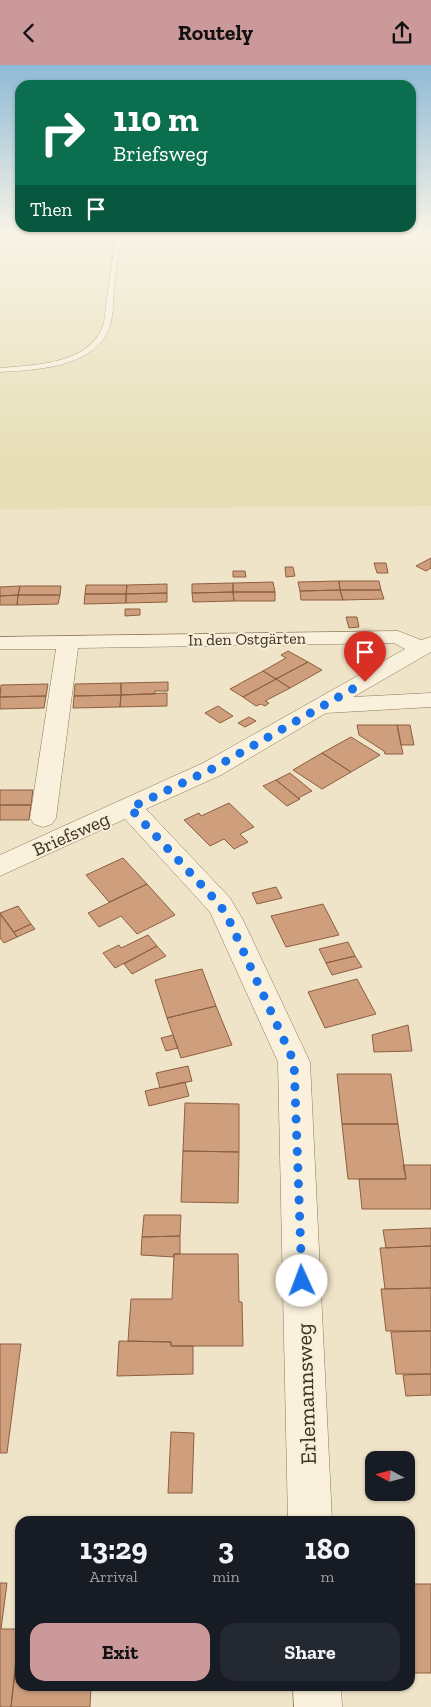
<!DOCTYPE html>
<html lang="en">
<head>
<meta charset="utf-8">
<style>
  :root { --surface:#171b24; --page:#242831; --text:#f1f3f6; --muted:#9ea1a6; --accent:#cc999b }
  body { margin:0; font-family:"Zilla Slab",serif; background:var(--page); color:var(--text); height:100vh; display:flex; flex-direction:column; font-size:19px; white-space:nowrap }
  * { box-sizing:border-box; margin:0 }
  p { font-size:16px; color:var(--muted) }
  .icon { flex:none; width:28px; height:28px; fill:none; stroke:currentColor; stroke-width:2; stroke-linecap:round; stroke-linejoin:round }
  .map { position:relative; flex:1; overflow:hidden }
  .details { position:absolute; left:15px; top:1451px; width:400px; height:175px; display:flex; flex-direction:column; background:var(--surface); border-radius:15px; box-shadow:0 1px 4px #0004 }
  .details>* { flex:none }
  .banner { position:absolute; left:15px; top:15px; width:401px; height:152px; border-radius:15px; box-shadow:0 1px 4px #0004; background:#0b6e4f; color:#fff; overflow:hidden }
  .needle { width:32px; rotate:277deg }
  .tools { position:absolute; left:365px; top:1386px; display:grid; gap:10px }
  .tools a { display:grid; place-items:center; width:50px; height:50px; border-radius:10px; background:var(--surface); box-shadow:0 1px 4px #0004; font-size:25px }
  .pin { position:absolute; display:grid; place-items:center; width:42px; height:42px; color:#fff; margin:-51px -21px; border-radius:50% 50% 50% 0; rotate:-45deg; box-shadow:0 0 5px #0007 }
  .pin .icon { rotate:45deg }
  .me { position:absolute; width:55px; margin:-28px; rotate:358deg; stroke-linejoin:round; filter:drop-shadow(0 0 4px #0008) }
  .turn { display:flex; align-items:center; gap:18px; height:105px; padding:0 15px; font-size:22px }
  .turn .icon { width:65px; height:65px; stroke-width:2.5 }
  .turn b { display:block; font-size:35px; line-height:42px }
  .then { display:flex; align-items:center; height:48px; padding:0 15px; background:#0003; gap:10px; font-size:19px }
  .eta { display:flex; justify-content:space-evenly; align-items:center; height:85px; text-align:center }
  .eta b { font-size:30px; font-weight:700; line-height:35px }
  .cta { display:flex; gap:10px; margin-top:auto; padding:10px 15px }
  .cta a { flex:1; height:58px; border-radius:15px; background:var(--accent); color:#111; font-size:20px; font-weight:700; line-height:58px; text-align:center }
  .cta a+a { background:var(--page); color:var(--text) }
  header { display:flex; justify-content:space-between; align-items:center; height:65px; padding:0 15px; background:var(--accent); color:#111; font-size:22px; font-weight:700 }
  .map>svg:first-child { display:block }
  .farmland { fill:#e6deb5 }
  .building { fill:#cf9f7d; stroke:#8d5f41 }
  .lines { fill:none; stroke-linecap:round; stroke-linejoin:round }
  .service-casing { stroke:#8d765c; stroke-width:1 }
  .minor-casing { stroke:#8d765c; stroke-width:1 }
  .service { fill:#faf1dc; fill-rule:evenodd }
  .minor { fill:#faf1dc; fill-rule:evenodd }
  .route { stroke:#1a73e8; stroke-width:9; stroke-dasharray:0 16.2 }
  .labels { text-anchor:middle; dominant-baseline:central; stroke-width:4; stroke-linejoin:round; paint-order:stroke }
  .far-street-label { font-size:16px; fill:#3d2e20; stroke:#f7eed8 }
  .street-label { font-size:19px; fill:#3d2e20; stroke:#f7eed8 }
  .near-street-label { font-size:22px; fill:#3d2e20; stroke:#f7eed8 }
</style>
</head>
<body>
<header><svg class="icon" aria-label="back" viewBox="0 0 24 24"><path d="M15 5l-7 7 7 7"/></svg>Routely<svg class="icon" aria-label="share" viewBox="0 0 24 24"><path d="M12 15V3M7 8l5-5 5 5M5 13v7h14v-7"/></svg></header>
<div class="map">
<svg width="431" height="1642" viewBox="0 0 431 1642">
  <rect width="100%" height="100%" fill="#f0e4c8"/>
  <path class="farmland" d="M 0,169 L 431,169 L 431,441 L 0,444 Z"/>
  <path class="building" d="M 431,493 L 431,503 L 426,506 L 416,501 Z
    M 374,498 L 386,498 L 388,508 L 377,508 Z
    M 285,502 L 293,502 L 295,511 L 286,512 Z
    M 233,506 L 245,506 L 246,512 L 233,512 Z
    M 339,516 L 340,525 L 300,526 L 298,517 Z
    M 339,516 L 379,516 L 381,525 L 340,525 Z
    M 273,517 L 275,527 L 233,527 L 233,518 Z
    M 233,518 L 233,527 L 192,528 L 192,519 Z
    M 167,519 L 167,528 L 126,529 L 127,520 Z
    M 86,520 L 127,520 L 126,529 L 85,529 Z
    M 20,521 L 61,521 L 60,530 L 18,530 Z
    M 20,521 L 18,530 L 0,531 L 0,522 Z
    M 340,525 L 343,535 L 301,535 L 300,526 Z
    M 340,525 L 381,525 L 384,534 L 343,535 Z
    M 233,527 L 234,536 L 193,537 L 192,528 Z
    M 233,527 L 275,527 L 275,536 L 234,536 Z
    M 167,528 L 167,537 L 126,538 L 126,529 Z
    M 85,529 L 126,529 L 126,538 L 84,539 Z
    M 18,530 L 60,530 L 58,539 L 17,540 Z
    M 18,530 L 17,540 L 0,540 L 0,531 Z
    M 125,544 L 140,544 L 140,550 L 125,551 Z
    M 346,552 L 357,552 L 359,562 L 349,563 Z
    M 288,586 L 308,597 L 276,614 L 263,606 L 286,593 L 281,590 Z
    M 308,597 L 322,605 L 290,623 L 276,614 Z
    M 263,606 L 276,614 L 243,632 L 230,624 Z
    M 276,614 L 290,623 L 265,636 L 269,638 L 265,641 L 261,639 L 256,641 L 243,632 Z
    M 168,617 L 168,626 L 155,626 L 155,629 L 121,630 L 121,618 Z
    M 121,618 L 121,630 L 74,631 L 75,619 Z
    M 48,619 L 46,631 L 0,632 L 1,620 Z
    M 167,628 L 167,641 L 120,642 L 121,630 Z
    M 121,630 L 120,642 L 73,643 L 74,631 Z
    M 46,631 L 44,643 L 0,644 L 0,632 Z
    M 218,641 L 233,651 L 220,658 L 205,648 Z
    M 249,652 L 256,656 L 245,662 L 238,658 Z
    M 357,660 L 397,660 L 403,689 L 385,689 L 384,686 L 359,670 Z
    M 397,660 L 410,660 L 414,680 L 401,680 Z
    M 351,672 L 380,690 L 351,707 L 322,688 Z
    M 322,688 L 351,707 L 322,724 L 293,705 Z
    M 290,708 L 312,726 L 298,733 L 276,715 Z
    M 276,715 L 298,733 L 300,734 L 287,741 L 263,721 Z
    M 0,725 L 33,725 L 31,740 L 0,740 Z
    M 229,738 L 254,762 L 240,769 L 248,777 L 234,784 L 224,774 L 210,781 L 184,755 L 199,748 L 201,751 Z
    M 0,740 L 31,740 L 29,755 L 0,755 Z
    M 123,793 L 147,819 L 109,837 L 86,810 Z
    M 147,819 L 175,850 L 137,869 L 121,851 L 99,862 L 88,848 Z
    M 276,822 L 282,833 L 257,839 L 252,828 Z
    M 323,839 L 339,870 L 286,882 L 271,851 Z
    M 18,841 L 31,859 L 14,867 L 0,848 Z
    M 0,849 L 17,872 L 4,878 L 0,873 Z
    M 31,859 L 35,864 L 17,872 L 14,867 Z
    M 148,870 L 157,881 L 115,903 L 103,888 L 119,880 L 121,883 Z
    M 348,877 L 355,891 L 326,898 L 319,884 Z
    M 157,881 L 166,891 L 132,909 L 124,899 Z
    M 355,891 L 362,902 L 332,910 L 326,898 Z
    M 202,904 L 216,941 L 167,953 L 155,915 Z
    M 357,914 L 376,949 L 325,963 L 308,927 Z
    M 216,941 L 232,980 L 181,993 L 167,953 Z
    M 408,960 L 412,986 L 374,987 L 372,970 Z
    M 173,970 L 178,983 L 166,986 L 161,973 Z
    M 188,1001 L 192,1016 L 160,1023 L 156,1008 Z
    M 337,1009 L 391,1009 L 398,1059 L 342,1059 Z
    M 185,1017 L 189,1031 L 149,1041 L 145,1026 Z
    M 185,1038 L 239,1039 L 239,1087 L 183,1086 Z
    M 342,1059 L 398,1059 L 406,1114 L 348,1114 Z
    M 183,1086 L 239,1087 L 238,1138 L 181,1137 Z
    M 403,1100 L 431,1100 L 431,1144 L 362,1144 L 359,1114 L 406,1114 Z
    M 144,1150 L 181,1150 L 180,1171 L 142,1172 Z
    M 431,1163 L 431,1181 L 386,1183 L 383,1165 Z
    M 180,1171 L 180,1189 L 174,1189 L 174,1192 L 141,1190 L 142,1172 Z
    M 431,1181 L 431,1223 L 385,1224 L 380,1183 Z
    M 174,1189 L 238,1189 L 239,1237 L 242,1237 L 243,1281 L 171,1281 L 171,1277 L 128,1276 L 131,1234 L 172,1234 Z
    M 431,1223 L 431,1266 L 386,1266 L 381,1224 Z
    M 431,1266 L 431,1309 L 396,1309 L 391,1267 Z
    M 119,1276 L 171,1277 L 171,1281 L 193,1281 L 193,1309 L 117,1311 Z
    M 0,1279 L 21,1279 L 7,1388 L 0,1388 Z
    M 431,1309 L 431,1330 L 406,1331 L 403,1310 Z
    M 171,1367 L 194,1368 L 192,1428 L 168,1428 Z
    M 0,1518 L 7,1518 L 1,1564 L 19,1564 L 11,1642 L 0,1642 Z
    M 410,1519 L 431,1519 L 431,1608 L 410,1608 Z
    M 20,1565 L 20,1621 L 91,1621 L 90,1642 L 11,1642 Z"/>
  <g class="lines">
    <g class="service-casing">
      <path id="service" d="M 116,169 L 122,169 C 119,187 115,205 114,222 C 113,237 114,254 107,268 C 89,303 34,305 0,307 L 0,303 C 36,300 93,299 104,257 Z"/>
    </g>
    <g class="minor-casing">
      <path id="minor" d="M 398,566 L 421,575 L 431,572 L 431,587 L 353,632 L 431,628 L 431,642 L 326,648 L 221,710 L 146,744 L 230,833 L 243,855 L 310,997 L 332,1456 L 288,1456 L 278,997 L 210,847 L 125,754 L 0,811 L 0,790 L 203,698 L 405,584 L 394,578 L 78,583 L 56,753 L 52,759 L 43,762 L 34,759 L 30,753 L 56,584 L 0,584 L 0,572 Z
        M 293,1621 L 341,1621 L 342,1642 L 294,1642 Z"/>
    </g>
    <use href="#service" class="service"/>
    <use href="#minor" class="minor"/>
  </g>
  <linearGradient id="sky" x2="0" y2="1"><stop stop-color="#8fbad6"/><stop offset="0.42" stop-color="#f8f3e6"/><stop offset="1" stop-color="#f8f3e6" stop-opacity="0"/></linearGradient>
  <rect width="431" height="399" fill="url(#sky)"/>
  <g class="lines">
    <path class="route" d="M 302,1216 L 294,997 L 229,855 L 220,840 L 130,743 L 212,704 L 365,617"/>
  </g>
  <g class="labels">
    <g class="far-street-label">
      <text transform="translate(247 574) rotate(-1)">In den Ostgärten</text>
    </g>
    <g class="street-label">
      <text transform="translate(71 769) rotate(-24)">Briefsweg</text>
    </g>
    <g class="near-street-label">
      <text transform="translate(306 1329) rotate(-92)">Erlemannsweg</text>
    </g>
  </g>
</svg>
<div class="tools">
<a><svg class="needle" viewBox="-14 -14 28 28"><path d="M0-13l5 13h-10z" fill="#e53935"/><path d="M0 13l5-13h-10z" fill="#9ea1a6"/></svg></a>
</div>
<div class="pin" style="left:365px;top:617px;background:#d93025"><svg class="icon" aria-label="arrive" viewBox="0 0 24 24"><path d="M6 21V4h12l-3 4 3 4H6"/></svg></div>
<svg class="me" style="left:302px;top:1216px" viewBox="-20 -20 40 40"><circle r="19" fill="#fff"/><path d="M0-13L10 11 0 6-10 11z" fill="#1a73e8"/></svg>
<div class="banner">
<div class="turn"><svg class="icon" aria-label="right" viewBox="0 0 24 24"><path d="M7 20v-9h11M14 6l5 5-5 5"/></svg><div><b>110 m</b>Briefsweg</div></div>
<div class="then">Then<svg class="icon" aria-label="arrive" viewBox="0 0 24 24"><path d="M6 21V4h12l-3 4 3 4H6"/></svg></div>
</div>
<section class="details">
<div class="eta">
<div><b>13:29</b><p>Arrival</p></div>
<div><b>3</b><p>min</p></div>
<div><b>180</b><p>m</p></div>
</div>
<div class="cta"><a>Exit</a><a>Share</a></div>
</section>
</div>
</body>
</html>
